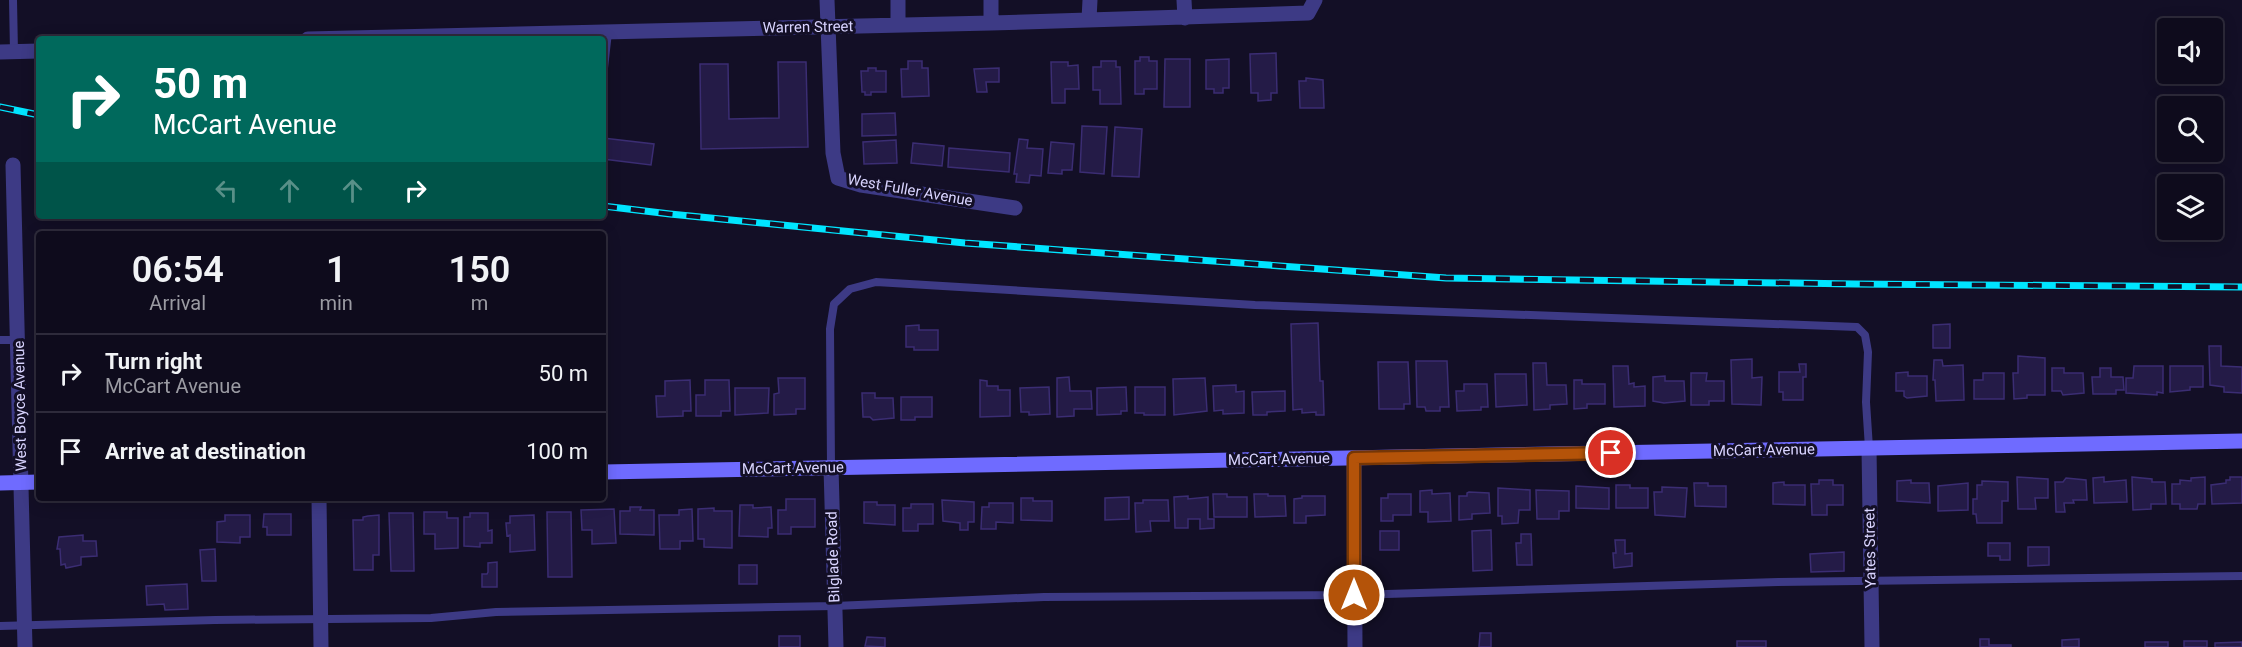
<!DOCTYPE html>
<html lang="en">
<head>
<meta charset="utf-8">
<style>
  :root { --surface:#0e0b1c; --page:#1c1929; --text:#f1f3f6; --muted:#9b9ba3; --line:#2e2b3b }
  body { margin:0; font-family:Roboto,sans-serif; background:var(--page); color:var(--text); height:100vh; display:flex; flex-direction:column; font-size:22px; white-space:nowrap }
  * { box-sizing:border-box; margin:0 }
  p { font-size:20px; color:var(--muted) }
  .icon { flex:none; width:33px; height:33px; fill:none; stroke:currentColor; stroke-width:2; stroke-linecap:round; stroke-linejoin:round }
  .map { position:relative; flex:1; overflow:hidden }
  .panel { position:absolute; left:36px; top:231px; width:570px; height:270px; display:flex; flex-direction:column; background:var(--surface); border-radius:6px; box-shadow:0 3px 15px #0003,0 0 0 2px var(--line) }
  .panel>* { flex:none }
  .hud { position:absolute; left:36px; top:36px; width:570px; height:183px; border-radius:6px; box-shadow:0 3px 15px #0003,0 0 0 2px var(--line); background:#00695c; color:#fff; overflow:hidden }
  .tools { position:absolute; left:2157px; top:18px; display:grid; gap:12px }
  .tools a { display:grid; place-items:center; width:66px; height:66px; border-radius:6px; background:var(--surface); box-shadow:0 3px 15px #0003,0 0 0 2px var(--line); font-size:30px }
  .pin { position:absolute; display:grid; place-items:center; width:51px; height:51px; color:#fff; margin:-26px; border:3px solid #fff; border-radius:50%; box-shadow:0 2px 6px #0007 }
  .me { position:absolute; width:66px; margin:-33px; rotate:0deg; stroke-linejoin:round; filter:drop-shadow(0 0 4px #0008) }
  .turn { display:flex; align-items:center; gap:21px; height:126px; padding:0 18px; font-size:27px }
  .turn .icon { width:78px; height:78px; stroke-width:2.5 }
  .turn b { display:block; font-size:42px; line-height:51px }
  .lanes { display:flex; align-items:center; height:57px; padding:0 18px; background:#0003; justify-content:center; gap:30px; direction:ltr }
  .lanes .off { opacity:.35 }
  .eta { display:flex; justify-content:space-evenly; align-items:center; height:102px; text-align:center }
  .eta b { font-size:36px; font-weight:600; line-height:42px }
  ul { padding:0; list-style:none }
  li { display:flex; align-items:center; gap:18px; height:78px; padding:0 18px; border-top:2px solid var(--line) }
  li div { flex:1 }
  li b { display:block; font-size:22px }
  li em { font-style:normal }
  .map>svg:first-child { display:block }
  .building { fill:#241b47; stroke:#3b2d73; stroke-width:1.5 }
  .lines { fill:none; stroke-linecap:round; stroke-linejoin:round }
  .service { stroke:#3d3a85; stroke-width:8 }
  .minor { stroke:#3d3a85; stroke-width:15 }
  .tertiary { stroke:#3d3a85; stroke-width:15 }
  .secondary { stroke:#6f6bff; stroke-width:15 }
  .rail-casing { stroke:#00e5ff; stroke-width:7 }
  .rail { stroke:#130f26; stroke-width:4.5; stroke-dasharray:14; stroke-linecap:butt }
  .route-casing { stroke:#753606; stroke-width:15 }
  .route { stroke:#b45309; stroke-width:10 }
  .labels { text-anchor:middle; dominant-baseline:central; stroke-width:6; stroke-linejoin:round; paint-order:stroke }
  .street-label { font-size:15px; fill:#d9d4ff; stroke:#130f26 }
</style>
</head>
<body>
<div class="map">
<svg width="2242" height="647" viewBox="0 0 2242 647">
  <rect width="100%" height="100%" fill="#130f26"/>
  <path class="building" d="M 1276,53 L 1277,93 L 1271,93 L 1271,100 L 1258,101 L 1258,93 L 1251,93 L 1250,54 Z
    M 1140,57 L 1149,57 L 1149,61 L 1157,61 L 1157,89 L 1144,89 L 1144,94 L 1135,94 L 1135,61 L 1140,61 Z
    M 1165,59 L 1190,59 L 1190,107 L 1164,107 Z
    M 1229,59 L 1229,88 L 1223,88 L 1223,93 L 1214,93 L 1214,89 L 1206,89 L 1206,60 Z
    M 908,61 L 922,61 L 922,68 L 928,68 L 929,96 L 902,97 L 901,69 L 908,69 Z
    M 1101,61 L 1116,61 L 1116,67 L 1120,67 L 1121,104 L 1100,104 L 1100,90 L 1093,90 L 1093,67 L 1101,67 Z
    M 778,62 L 806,62 L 808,147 L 701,149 L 700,64 L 728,64 L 729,119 L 779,118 Z
    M 1051,62 L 1068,62 L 1068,66 L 1078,65 L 1079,89 L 1065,89 L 1065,103 L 1052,103 Z
    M 868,68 L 876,68 L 876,71 L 886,71 L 886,92 L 871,92 L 871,95 L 865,95 L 865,92 L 862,92 L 861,71 L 868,71 Z
    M 999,68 L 999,82 L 986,82 L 987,92 L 977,92 L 974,69 Z
    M 1306,78 L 1323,80 L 1324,108 L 1300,108 L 1299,81 L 1306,81 Z
    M 895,113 L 896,135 L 862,136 L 862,114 Z
    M 1082,126 L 1107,127 L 1104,174 L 1080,172 Z
    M 1115,127 L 1142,129 L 1139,177 L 1112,176 Z
    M 603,138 L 654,144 L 651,165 L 603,159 Z
    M 1019,139 L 1028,140 L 1027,148 L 1043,149 L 1041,176 L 1030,175 L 1029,183 L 1016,182 L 1017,174 L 1014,174 Z
    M 896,140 L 897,163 L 864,164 L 863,142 Z
    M 1051,142 L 1074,144 L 1072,170 L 1062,170 L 1062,174 L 1048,173 Z
    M 913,143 L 944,146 L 942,166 L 911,163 Z
    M 949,148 L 1010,153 L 1009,172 L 948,167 Z
    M 1318,323 L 1320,381 L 1323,381 L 1324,415 L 1316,415 L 1316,412 L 1302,413 L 1302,409 L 1293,410 L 1291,324 Z
    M 1950,324 L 1950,348 L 1933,348 L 1933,325 Z
    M 919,325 L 919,330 L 938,330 L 938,350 L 914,350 L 914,347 L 906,347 L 906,326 Z
    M 2209,346 L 2221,346 L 2221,366 L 2242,367 L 2242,393 L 2224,392 L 2224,387 L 2210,385 Z
    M 2018,356 L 2045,358 L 2045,395 L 2027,395 L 2027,398 L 2014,399 L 2013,373 L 2018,373 Z
    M 1752,359 L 1752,378 L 1762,377 L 1761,405 L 1732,404 L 1731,360 Z
    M 1934,360 L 1942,360 L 1943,366 L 1963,365 L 1964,400 L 1936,401 L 1935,380 L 1933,380 Z
    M 1416,361 L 1447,361 L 1449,407 L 1440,407 L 1440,411 L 1426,411 L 1425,407 L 1417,407 Z
    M 1378,362 L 1408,362 L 1410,404 L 1404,404 L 1404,409 L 1379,409 Z
    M 1533,363 L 1546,363 L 1547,385 L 1566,385 L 1567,404 L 1550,405 L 1550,409 L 1534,410 Z
    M 1799,364 L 1806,364 L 1806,377 L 1803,377 L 1803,400 L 1783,400 L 1783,392 L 1779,392 L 1779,372 L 1800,372 Z
    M 1613,366 L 1628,366 L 1629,384 L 1634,383 L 1634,387 L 1645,386 L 1645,406 L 1614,407 Z
    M 2134,366 L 2163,366 L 2163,393 L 2157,392 L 2157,395 L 2126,393 L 2126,378 L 2133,378 Z
    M 2170,366 L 2203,366 L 2203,387 L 2190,387 L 2190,390 L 2170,392 Z
    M 2052,368 L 2064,368 L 2064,373 L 2083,373 L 2084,393 L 2063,395 L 2061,391 L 2052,391 Z
    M 2100,368 L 2111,368 L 2111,377 L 2123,377 L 2124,390 L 2116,390 L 2116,394 L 2093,394 L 2092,377 L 2100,377 Z
    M 1908,372 L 1908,376 L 1927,376 L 1927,396 L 1907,398 L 1904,396 L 1904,391 L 1896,391 L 1896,373 Z
    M 1691,373 L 1707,373 L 1706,381 L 1724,381 L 1724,401 L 1709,401 L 1709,405 L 1691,405 Z
    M 1983,373 L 2004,373 L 2004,399 L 1974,399 L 1974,380 L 1983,380 Z
    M 1495,374 L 1526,374 L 1527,405 L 1496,407 Z
    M 1665,376 L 1665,381 L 1684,381 L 1685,401 L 1664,403 L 1653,401 L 1653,377 Z
    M 1069,377 L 1070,391 L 1091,391 L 1092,409 L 1074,409 L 1074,416 L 1057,417 L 1057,378 Z
    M 778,378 L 805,378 L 805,409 L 796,409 L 796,414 L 774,415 L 774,394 L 779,393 Z
    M 1205,378 L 1207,411 L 1174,415 L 1173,379 Z
    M 690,380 L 691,411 L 683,411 L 683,416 L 657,417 L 656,396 L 665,396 L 665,381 Z
    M 705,380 L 729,380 L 730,411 L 721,411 L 721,416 L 696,416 L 696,395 L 705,395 Z
    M 980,380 L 987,381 L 987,386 L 998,386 L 998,390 L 1010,390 L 1010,416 L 980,417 Z
    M 1574,380 L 1582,380 L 1582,384 L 1605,384 L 1605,404 L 1587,404 L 1587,408 L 1574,409 Z
    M 1464,384 L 1487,384 L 1488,407 L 1481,407 L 1481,410 L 1457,411 L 1456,391 L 1464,391 Z
    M 1236,385 L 1236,392 L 1244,391 L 1244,413 L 1223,414 L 1223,410 L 1214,411 L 1213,386 Z
    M 1049,387 L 1050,414 L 1029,415 L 1029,412 L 1021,412 L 1020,388 Z
    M 1126,387 L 1127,411 L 1121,411 L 1121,414 L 1097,415 L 1097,388 Z
    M 1135,387 L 1165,387 L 1165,415 L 1144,415 L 1144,413 L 1135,413 Z
    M 735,388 L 769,388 L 768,413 L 735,415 Z
    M 1285,391 L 1285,411 L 1267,412 L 1267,415 L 1253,415 L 1252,392 Z
    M 862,393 L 875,393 L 875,398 L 893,398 L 894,418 L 873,420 L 870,417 L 863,417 Z
    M 901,397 L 932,397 L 932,417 L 915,417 L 915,420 L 901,420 Z
    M 2017,477 L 2048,479 L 2048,498 L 2035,498 L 2036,509 L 2018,509 Z
    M 2104,477 L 2104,482 L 2126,480 L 2127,502 L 2094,503 L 2093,478 Z
    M 2132,477 L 2152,479 L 2152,482 L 2165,482 L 2166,504 L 2151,504 L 2151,509 L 2133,510 Z
    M 2205,477 L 2205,504 L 2198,504 L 2197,509 L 2180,509 L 2180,504 L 2172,504 L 2172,484 L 2180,484 L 2180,480 L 2191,481 L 2191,478 Z
    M 2230,477 L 2242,477 L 2242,503 L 2212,504 L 2211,485 L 2226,483 L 2226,480 L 2230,480 Z
    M 2066,478 L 2086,480 L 2087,500 L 2073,500 L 2074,503 L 2064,503 L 2065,512 L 2056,512 L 2055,482 L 2063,482 Z
    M 1819,480 L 1833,480 L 1833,485 L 1843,485 L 1843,505 L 1827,505 L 1827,515 L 1812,515 L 1811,484 L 1819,484 Z
    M 1911,480 L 1911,483 L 1929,483 L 1930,503 L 1897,501 L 1897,481 Z
    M 1982,481 L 2008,482 L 2008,501 L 2002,501 L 2002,523 L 1977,523 L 1976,514 L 1973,514 L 1973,499 L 1977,499 L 1977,485 L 1982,485 Z
    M 1784,482 L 1784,485 L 1805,485 L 1805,505 L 1773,504 L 1773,483 Z
    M 1694,483 L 1708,483 L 1708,486 L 1726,486 L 1726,507 L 1695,506 Z
    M 1968,483 L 1968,510 L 1938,511 L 1938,486 Z
    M 1616,485 L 1630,485 L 1630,488 L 1648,488 L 1648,508 L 1616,508 Z
    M 1576,486 L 1609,488 L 1609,509 L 1576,508 Z
    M 1662,487 L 1687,488 L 1685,517 L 1655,515 L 1654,492 L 1662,492 Z
    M 1498,488 L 1530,490 L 1530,510 L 1519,510 L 1518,523 L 1502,524 L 1502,516 L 1498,516 Z
    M 1432,490 L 1432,494 L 1450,493 L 1451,521 L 1428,522 L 1428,512 L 1420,512 L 1420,491 Z
    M 1536,490 L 1569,491 L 1569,511 L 1559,511 L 1559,519 L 1537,519 Z
    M 1469,492 L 1489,493 L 1490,513 L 1472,514 L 1472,519 L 1459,520 L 1459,496 L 1467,496 L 1467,493 Z
    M 1213,494 L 1227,494 L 1227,497 L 1247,497 L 1247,517 L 1214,517 Z
    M 1254,494 L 1268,494 L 1268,496 L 1285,496 L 1286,516 L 1255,517 Z
    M 1388,494 L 1411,494 L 1411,515 L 1393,515 L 1393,521 L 1381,521 L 1381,498 L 1388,498 Z
    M 1188,496 L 1188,499 L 1208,497 L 1208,519 L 1214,519 L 1214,528 L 1200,529 L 1200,519 L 1188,519 L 1188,528 L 1175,528 L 1174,497 Z
    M 1302,496 L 1325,496 L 1325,515 L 1306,516 L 1306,523 L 1294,523 L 1294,499 L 1302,498 Z
    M 1129,497 L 1129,519 L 1105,520 L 1105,498 Z
    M 1021,498 L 1033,498 L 1033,501 L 1052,501 L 1052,521 L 1021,520 Z
    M 786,499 L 815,499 L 815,527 L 791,527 L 791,534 L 778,534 L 778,510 L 786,510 Z
    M 942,500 L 974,502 L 974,522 L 968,522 L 968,530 L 960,530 L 960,523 L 943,521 Z
    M 1143,500 L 1168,500 L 1169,521 L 1150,521 L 1151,531 L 1136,532 L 1135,503 L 1143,503 Z
    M 864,502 L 877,502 L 877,505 L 895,505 L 895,525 L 864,523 Z
    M 989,503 L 1013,503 L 1013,523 L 996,522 L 996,529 L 981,529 L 982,507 L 989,507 Z
    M 911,504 L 933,504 L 933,524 L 918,524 L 918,531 L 903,531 L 903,508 L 911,508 Z
    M 740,505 L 753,505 L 753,508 L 771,507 L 772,528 L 768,528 L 768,537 L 739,536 Z
    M 630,507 L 641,507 L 640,510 L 654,510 L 654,535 L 620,534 L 620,511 L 630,511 Z
    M 714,508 L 714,511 L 732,511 L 732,548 L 704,547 L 704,539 L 698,539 L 698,509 Z
    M 614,509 L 616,543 L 592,544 L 592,530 L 582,530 L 581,510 Z
    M 692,509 L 693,541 L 680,541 L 680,549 L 660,549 L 659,515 L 679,515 L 679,510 Z
    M 424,512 L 447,512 L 447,518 L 458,518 L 458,548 L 435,549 L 435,534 L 424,534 Z
    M 547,512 L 571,512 L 572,577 L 548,577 Z
    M 389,513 L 413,513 L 414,571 L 391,571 Z
    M 470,513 L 488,513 L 488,531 L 492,530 L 492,543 L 480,543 L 480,547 L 464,546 L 464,517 L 470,517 Z
    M 264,514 L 291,514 L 291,535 L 267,535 L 267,527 L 263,527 Z
    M 225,515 L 250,515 L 250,537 L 240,537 L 240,543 L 217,542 L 217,522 L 225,521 Z
    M 379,515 L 379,555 L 373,555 L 373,570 L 354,570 L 353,520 L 363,520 L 363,517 L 368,516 Z
    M 534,515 L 535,550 L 510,552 L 510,535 L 507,536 L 506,523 L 510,523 L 510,516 Z
    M 1491,530 L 1492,570 L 1473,571 L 1472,531 Z
    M 1380,531 L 1399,531 L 1399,550 L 1380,550 Z
    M 1521,534 L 1531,534 L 1532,565 L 1517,565 L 1516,543 L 1521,543 Z
    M 83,535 L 83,541 L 96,541 L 97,556 L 81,557 L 81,565 L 66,568 L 65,564 L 61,565 L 60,549 L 57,549 L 59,537 Z
    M 1615,540 L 1625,540 L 1625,554 L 1632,553 L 1632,566 L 1614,568 L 1613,553 L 1616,553 Z
    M 1988,543 L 2010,543 L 2010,560 L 2000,560 L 2000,556 L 1988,556 Z
    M 2028,547 L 2049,547 L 2049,565 L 2028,566 Z
    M 215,549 L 216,581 L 202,581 L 200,550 Z
    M 1844,552 L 1844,571 L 1811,572 L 1810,554 Z
    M 497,562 L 497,587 L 482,587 L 482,574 L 487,574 L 488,572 L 488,563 Z
    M 739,565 L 757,565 L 757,584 L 739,584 Z
    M 187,584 L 188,609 L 165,610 L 164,604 L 147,605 L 146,586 Z
    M 1480,633 L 1491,633 L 1491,647 L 1479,647 Z
    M 779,636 L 800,636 L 800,647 L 779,647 Z
    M 867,637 L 885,638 L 885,647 L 865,646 Z
    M 1980,639 L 1989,639 L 1989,645 L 2011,645 L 2011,647 L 1980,647 Z
    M 2079,639 L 2079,647 L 2062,647 L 2062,640 Z
    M 1737,641 L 1766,641 L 1766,647 L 1737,647 Z
    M 2184,641 L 2207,641 L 2207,647 L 2184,647 Z
    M 2145,642 L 2168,642 L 2168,647 L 2145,647 Z
    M 2242,642 L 2242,647 L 2215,647 L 2215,643 Z"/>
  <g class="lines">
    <path class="service" d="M 13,0 L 14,52
      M 603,77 L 608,32
      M 0,340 L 18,340
      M 831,467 L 830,329 L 834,304 L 850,289 L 876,282 L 1255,305 L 1857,327 L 1865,335 L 1868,352 L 1866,402 L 1869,448
      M 0,626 L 215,620 L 431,618 L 496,612 L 835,606 L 1044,597 L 1354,595 L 1778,582 L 2242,576"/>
    <path class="minor" d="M 827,0 L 833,153 L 838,178 L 861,185 L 1015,208
      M 991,0 L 991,23
      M 1184,0 L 1185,18
      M 1089,19 L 1090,0
      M 898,24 L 898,0
      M 308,39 L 991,23 L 1308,13 L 1315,0
      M 0,52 L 39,51
      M 13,165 L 25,647
      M 1869,448 L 1872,647
      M 1354,458 L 1355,647
      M 319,498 L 321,647"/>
    <path class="tertiary" d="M 831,467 L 836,647"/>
    <path class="secondary" d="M 603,472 L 2242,441
      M 0,483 L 39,482"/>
    <g class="rail-casing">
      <path id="rail" d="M 0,107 L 39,115
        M 603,206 L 670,214 L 965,243 L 1446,278 L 1855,284 L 2242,287"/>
    </g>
    <use href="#rail" class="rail"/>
  </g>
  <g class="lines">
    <g class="route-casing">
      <path id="route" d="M 1354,595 L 1354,458 L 1611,453"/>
    </g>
    <use href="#route" class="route"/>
  </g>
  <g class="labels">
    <g class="street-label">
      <text transform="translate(808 27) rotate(-1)">Warren Street</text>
      <text transform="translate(910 190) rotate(10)">West Fuller Avenue</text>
      <text transform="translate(20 406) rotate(-91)">West Boyce Avenue</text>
      <text transform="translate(1764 450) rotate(-1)">McCart Avenue</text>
      <text transform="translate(1279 459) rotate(-1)">McCart Avenue</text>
      <text transform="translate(793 468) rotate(-1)">McCart Avenue</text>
      <text transform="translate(1870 548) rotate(-91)">Yates Street</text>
      <text transform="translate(833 557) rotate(-92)">Bilglade Road</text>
    </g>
  </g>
</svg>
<div class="tools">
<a><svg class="icon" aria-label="sound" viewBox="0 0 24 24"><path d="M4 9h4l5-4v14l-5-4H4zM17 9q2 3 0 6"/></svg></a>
<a><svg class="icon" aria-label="search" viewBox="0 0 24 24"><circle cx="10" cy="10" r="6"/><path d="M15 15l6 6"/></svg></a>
<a><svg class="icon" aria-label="layers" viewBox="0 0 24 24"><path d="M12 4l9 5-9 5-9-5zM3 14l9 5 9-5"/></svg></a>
</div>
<div class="pin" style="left:1611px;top:453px;background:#d93025"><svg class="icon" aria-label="arrive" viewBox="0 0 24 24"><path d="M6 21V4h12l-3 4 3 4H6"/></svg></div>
<svg class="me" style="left:1354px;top:595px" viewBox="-20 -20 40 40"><circle r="17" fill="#b45309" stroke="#fff" stroke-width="3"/><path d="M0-11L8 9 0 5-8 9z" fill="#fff"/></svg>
<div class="hud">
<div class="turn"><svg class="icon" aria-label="right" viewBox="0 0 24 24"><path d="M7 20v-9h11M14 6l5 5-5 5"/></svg><div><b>50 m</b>McCart Avenue</div></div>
<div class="lanes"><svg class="icon off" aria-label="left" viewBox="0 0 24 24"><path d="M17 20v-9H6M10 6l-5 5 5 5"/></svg><svg class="icon off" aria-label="ahead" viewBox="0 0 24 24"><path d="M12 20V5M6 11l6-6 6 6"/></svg><svg class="icon off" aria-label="ahead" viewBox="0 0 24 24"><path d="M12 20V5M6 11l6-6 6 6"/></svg><svg class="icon" aria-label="right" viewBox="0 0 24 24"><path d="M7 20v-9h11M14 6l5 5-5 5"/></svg></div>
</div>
<section class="panel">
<div class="eta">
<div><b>06:54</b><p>Arrival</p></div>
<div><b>1</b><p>min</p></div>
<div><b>150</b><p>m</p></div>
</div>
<ul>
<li><svg class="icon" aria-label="right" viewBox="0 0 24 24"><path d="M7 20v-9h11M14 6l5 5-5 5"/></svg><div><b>Turn right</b><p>McCart Avenue</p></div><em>50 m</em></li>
<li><svg class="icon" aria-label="arrive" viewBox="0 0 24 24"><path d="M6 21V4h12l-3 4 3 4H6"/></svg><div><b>Arrive at destination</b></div><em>100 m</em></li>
</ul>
</section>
</div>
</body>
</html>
